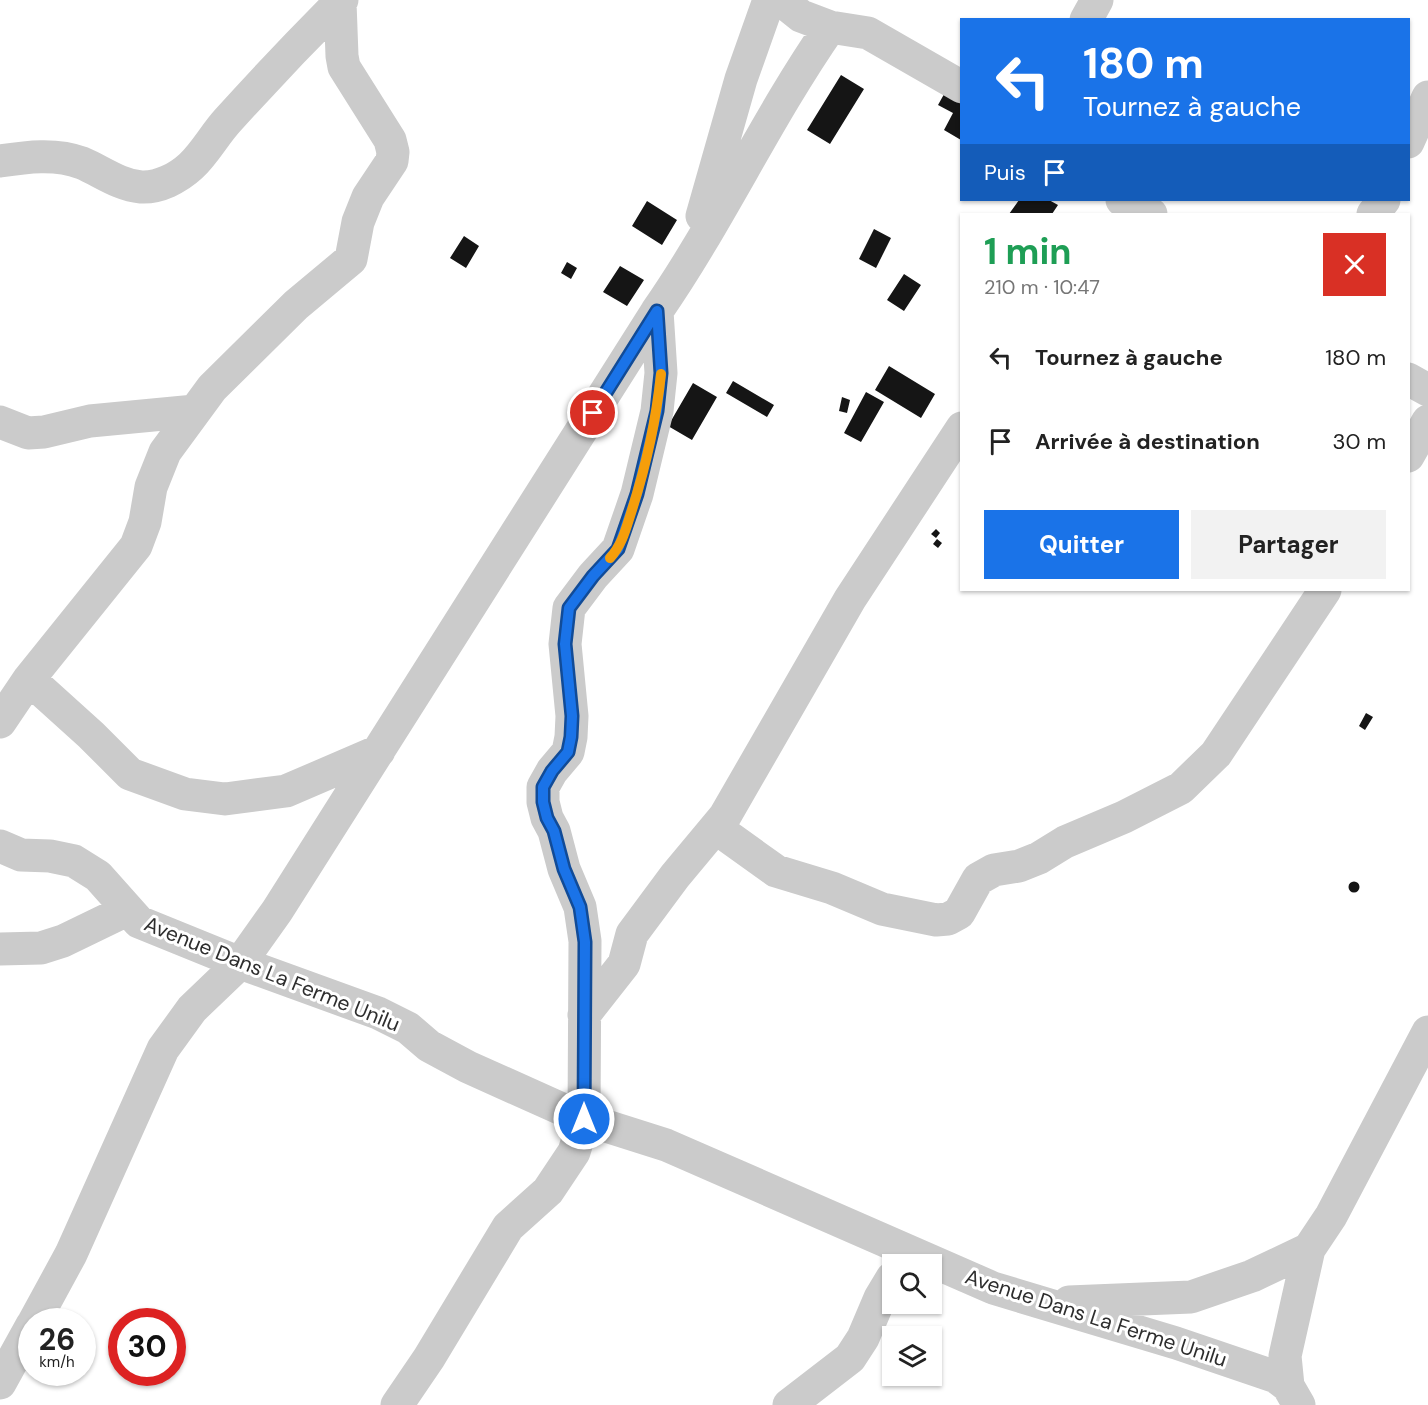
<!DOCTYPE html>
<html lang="fr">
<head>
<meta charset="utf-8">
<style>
  :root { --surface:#fff; --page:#f2f2f2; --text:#222; --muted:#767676; --accent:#1a73e8 }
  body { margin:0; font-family:"DM Sans",sans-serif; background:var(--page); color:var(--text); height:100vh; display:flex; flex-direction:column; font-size:22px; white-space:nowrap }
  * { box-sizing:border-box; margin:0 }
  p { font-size:20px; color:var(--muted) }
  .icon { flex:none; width:33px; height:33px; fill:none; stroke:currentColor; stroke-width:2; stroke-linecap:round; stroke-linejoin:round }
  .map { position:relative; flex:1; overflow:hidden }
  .drawer { position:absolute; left:960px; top:213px; width:450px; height:378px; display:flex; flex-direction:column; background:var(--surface); border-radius:0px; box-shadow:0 2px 4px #0004 }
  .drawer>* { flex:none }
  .hud { position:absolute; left:960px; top:18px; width:450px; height:183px; border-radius:0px; box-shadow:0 2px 4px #0004; background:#1a73e8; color:#fff; overflow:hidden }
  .controls { position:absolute; left:882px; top:1254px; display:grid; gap:12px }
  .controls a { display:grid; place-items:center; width:60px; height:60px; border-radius:0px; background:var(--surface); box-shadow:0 2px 4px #0004; font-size:30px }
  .speed { position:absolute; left:18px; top:1308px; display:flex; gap:12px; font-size:30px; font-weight:700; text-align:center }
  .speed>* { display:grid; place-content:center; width:78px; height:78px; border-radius:50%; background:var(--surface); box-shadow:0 2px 4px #0004; line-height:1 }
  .speed small { font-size:15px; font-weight:400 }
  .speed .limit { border:9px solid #d22; background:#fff; color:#111 }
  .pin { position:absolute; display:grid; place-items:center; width:51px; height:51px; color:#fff; margin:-26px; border:3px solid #fff; border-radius:50%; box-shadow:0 2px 6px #0007 }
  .me { position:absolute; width:66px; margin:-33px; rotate:0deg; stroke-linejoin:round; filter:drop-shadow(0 0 4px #0008) }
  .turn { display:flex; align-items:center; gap:21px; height:126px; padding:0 24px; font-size:27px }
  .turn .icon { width:78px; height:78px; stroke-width:2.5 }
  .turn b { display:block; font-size:42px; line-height:51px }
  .then { display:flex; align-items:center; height:57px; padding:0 24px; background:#0003; gap:12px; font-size:22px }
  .round { display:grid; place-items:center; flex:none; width:63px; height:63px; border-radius:0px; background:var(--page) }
  .headline { display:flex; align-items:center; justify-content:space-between; height:102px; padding:0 24px }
  h1 { font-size:36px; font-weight:700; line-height:45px; color:#1e9e55 }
  .primary-button { display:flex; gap:12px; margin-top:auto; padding:12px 24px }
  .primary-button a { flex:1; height:69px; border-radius:0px; background:var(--accent); color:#fff; font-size:24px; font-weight:700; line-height:69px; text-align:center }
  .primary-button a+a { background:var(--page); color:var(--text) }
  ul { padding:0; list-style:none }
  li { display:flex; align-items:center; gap:18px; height:84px; padding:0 24px }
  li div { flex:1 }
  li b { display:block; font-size:22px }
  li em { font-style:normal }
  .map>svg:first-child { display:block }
  .building { fill:#151515 }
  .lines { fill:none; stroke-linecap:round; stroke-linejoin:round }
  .street { stroke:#cbcbcb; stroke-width:33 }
  .route-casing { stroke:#114b97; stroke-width:15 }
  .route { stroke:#1a73e8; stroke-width:10 }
  .slow { stroke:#f59e0b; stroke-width:10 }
  .labels { text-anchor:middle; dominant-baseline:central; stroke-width:6; stroke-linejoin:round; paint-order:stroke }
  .street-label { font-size:21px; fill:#2e2e2e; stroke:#fff }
</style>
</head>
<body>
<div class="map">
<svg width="1428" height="1405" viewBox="0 0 1428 1405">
  <rect width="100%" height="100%" fill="#fff"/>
  <path class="building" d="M 841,75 L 864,89 L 830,144 L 807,130 Z
    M 948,87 L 962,95 L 961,140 L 944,130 L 953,113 L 938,105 Z
    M 1019,200 L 1049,200 L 1058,205 L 1052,214 L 1009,214 Z
    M 647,201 L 677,220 L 662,245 L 632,226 Z
    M 874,229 L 891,238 L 876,268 L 859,259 Z
    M 464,236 L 479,246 L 466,268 L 450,258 Z
    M 567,262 L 577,268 L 571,279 L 561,273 Z
    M 620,266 L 644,280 L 627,306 L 603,292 Z
    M 904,274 L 921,285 L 904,311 L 887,300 Z
    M 889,366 L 935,394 L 921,418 L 875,390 Z
    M 733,381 L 774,405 L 767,417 L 726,393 Z
    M 693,383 L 717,397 L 692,440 L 668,426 Z
    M 866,392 L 884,402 L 861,442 L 844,433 Z
    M 842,397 L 850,400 L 847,413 L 839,411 Z
    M 936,529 L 940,533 L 936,538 L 931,534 Z
    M 937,539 L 942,543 L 938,548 L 933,544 Z
    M 1366,713 L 1373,717 L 1365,730 L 1359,726 Z
    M1348.5 887a5.5 5.5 0 1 1 11 0a5.5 5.5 0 1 1-11 0Z"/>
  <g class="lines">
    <path class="street" d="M 781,0 L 801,16 L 830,27 L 868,33 L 962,87
      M 1086,20 L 1097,0
      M 1408,142 L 1428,97
      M 0,161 C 26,157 56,153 82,163 C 101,171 119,185 141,187 C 159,188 178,178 191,166 C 205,153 215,134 228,120 C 265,79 303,39 342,0
      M 1122,200 L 1151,214
      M 1373,214 L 1384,200
      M 702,216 L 741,79 L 769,0
      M 1408,379 L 1428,390
      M 0,422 L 28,433 L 44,432 L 90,421 L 195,411
      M 1408,456 L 1428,421
      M 29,679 L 91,735 L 130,774 L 185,794 L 225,799 L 286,791 L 379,751
      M 0,722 L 29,679 L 136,546 L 145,522 L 151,487 L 165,452 L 212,388 L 296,305 L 351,259 L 358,222 L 368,197 L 392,161 L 393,152 L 390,140 L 344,67 L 342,56 L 340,2
      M 716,828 L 776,871 L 832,888 L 882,909 L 936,920 L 948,919 L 959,913 L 978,879 L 994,870 L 1019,866 L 1039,858 L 1065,842 L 1124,817 L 1181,788 L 1216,754 L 1325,590
      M 0,846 L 21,855 L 50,856 L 74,861 L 98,876 L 139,922 L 240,963 L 378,1013 L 408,1028 L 429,1046 L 468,1067 L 584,1119 L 666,1145 L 993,1288 L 1176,1343 L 1276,1377 L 1288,1386 L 1299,1405
      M 0,949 L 41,948 L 63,941 L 127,910
      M 584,1015 L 624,964 L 632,934 L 675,876 L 725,816 L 850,599 L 962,428
      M 1069,1302 L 1191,1297 L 1252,1276 L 1309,1249 L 1331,1216 L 1428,1032
      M 34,1322 L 71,1254 L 163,1049 L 192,1009 L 240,963 L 277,911 L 657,311 C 720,220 766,119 830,27
      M 0,1383 L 32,1325
      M 1288,1386 L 1285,1356 L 1309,1249
      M 397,1405 L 429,1358 L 508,1227 L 548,1191 L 574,1152 L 584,1119 L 585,941 L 580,907 L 564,869 L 554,831 L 547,818 L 543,802 L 543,787 L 552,771 L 568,752 L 571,737 L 572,716 L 565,644 L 569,608 L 593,576 L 618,549 L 637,494 L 657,411 L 661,373 L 657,311
      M 789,1405 L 850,1358 L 863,1338 L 880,1298 L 892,1278"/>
  </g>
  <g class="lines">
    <g class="route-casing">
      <path id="route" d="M 584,1119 L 585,942 L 580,907 L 564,869 L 554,831 L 547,818 L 543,802 L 543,787 L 552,771 L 568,752 L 571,737 L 572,716 L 565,644 L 569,608 L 593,576 L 618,549 L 637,494 L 657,411 L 661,373 L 657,311 L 593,413"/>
    </g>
    <use href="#route" class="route"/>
    <path class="slow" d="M 610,558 C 621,546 625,532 630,516 C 645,470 656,422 661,374"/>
  </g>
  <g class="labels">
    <g class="street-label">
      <text transform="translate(272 974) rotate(22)">Avenue Dans La Ferme Unilu</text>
      <text transform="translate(1096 1318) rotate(18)">Avenue Dans La Ferme Unilu</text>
    </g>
  </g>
</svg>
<div class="controls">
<a><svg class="icon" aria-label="search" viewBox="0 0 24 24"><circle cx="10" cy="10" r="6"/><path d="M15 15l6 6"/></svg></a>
<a><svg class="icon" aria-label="layers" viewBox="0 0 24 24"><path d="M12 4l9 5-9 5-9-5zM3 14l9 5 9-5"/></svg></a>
</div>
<div class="speed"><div>26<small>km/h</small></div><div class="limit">30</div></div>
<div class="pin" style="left:593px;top:413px;background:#d93025"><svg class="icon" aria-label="arrive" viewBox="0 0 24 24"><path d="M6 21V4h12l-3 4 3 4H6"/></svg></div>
<svg class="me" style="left:584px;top:1119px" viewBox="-20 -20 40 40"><circle r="17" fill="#1a73e8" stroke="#fff" stroke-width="3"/><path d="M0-11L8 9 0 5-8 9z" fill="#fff"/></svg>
<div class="hud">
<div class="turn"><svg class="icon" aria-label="left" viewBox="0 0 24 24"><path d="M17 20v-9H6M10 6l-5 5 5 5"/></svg><div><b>180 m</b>Tournez à gauche</div></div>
<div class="then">Puis<svg class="icon" aria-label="arrive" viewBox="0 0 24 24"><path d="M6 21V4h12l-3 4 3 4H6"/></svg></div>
</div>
<section class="drawer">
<div class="headline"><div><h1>1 min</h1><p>210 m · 10:47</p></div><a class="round" style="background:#d93025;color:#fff"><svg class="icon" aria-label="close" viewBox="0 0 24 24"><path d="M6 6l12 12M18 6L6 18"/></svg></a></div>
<ul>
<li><svg class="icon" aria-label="left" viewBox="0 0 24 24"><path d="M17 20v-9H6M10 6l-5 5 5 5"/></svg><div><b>Tournez à gauche</b></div><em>180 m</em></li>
<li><svg class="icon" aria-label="arrive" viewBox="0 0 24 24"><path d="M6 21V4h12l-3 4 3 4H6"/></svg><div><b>Arrivée à destination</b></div><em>30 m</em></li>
</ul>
<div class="primary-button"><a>Quitter</a><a>Partager</a></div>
</section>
</div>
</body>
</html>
